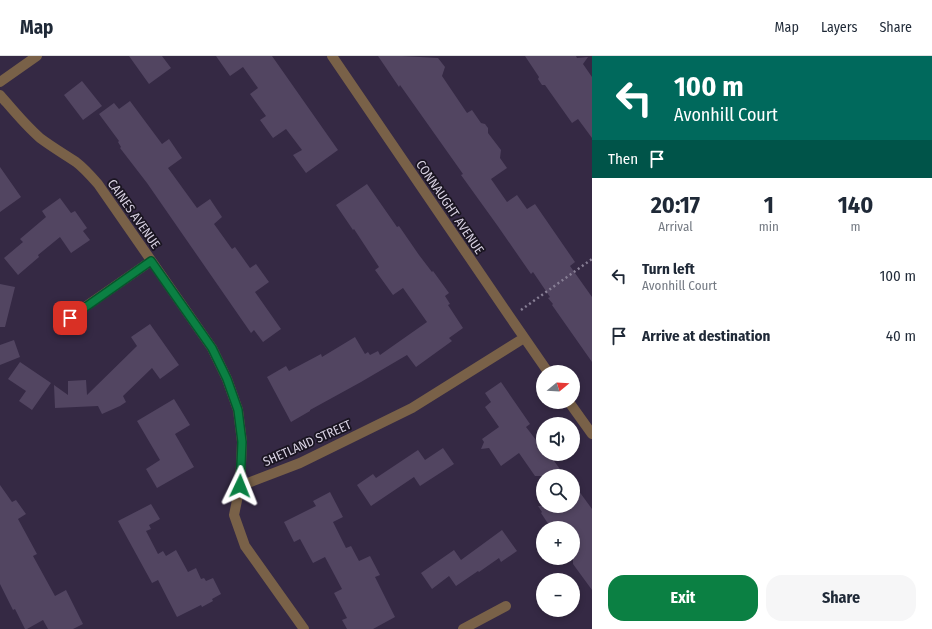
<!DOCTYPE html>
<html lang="en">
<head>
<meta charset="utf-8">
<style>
  :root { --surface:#fff; --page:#f6f6f7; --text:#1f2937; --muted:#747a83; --line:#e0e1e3; --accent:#0b8043 }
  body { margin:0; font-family:"Fira Sans Condensed",sans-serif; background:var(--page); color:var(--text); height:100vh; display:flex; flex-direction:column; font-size:15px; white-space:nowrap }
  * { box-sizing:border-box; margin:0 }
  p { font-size:13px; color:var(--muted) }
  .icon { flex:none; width:22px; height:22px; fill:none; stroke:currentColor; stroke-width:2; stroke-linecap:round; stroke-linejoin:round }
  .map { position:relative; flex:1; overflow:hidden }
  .panel { display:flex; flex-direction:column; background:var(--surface); width:340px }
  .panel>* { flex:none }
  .hud { background:#00695c; color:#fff; overflow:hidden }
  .needle { width:26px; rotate:72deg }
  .fabs { position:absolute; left:536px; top:309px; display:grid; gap:8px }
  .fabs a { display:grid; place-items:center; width:44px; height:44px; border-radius:50%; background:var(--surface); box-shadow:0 2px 6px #0003; font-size:20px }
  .pin { position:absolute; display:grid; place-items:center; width:34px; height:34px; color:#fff; margin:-17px; border-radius:8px; box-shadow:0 2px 6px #0006 }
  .me { position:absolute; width:44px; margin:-22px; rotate:2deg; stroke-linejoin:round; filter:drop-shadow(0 0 3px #0008) }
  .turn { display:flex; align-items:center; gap:14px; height:84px; padding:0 16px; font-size:18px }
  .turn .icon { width:52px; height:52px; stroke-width:2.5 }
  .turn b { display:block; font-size:28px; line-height:34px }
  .then { display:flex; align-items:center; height:38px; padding:0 16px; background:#0003; gap:8px; font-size:15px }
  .eta { display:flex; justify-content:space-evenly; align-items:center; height:68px; text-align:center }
  .eta b { font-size:24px; font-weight:700; line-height:28px }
  .primary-button { display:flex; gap:8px; margin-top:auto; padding:8px 16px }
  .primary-button a { flex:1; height:46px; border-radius:16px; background:var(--accent); color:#fff; font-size:16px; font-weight:700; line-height:46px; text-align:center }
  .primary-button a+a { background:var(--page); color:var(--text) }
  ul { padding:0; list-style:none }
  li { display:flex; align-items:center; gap:12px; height:60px; padding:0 16px }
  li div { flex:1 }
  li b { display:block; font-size:15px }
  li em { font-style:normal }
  header { display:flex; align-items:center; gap:24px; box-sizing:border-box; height:56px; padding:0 20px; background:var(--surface); border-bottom:1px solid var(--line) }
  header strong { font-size:19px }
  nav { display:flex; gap:22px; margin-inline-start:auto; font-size:14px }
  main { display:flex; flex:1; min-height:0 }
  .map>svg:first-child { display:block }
  .building { fill:#524561 }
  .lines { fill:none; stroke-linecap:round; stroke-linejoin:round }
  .path { stroke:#887f95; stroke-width:2.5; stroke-dasharray:2 3; stroke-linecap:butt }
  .minor { stroke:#796148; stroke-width:10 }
  .route-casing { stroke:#07532c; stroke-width:10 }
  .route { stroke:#0b8043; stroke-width:7 }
  .labels { text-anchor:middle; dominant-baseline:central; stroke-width:3.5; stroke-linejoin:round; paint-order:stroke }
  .street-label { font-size:13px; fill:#d7d0e1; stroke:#1a1521 }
</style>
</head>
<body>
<header>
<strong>Map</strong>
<nav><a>Map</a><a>Layers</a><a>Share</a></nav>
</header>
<main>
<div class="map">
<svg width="592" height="573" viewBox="0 0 592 573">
  <rect width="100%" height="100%" fill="#352944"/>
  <path class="building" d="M 129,0 L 162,0 L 171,12 L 149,28 Z
    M 216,0 L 272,0 L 338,94 L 306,117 L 293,99 L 302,94 L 286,73 L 273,82 L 260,64 L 266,60 L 250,38 L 258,32 L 243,11 L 230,20 Z
    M 378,0 L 402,0 L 438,2 L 445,11 L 442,20 L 467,57 L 472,54 L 481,67 L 485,68 L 488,72 L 488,77 L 501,94 L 500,102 L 507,112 L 491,123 L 507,146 L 517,139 L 527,153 L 535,148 L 575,206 L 570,210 L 592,241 L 592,306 L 552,249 L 553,248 L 548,242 L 550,241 L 533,216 L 531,218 L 497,169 L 461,119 L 463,118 L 400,29 L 399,31 Z
    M 525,0 L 576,0 L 577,2 L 588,1 L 583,8 L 592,21 L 592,82 L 578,63 L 572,67 L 545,29 L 542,29 L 538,23 L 539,21 Z
    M 82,25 L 102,50 L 83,64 L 64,39 Z
    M 130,45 L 162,88 L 169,83 L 182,102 L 168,112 L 197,152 L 210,143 L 222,161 L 214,168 L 232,193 L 235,191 L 250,212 L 256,208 L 269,226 L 255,236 L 281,273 L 263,286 L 254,274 L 251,277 L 147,127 L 120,92 L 121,91 L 118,86 L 119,85 L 99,58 L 114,47 L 119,53 Z
    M 0,111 L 21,141 L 0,156 Z
    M 367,128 L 397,171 L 399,170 L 419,199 L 432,216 L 433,215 L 449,237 L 445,240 L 450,248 L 448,249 L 463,272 L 449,282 L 452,285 L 416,311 L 407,299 L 361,326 L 310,354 L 310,355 L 291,366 L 267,321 L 286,310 L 289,315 L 321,298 L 322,301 L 355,281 L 365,298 L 368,296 L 370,299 L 378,295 L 380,299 L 427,266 L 403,232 L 393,239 L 375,214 L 379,211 L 354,173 L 353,174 L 336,149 Z
    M 60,142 L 71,157 L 75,155 L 87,172 L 83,175 L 90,184 L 71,197 L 60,181 L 38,199 L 39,201 L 18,219 L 4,202 L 23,186 L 20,183 L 46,161 L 42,155 Z
    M 0,228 L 15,231 L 5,271 L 0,271 Z
    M 150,268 L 179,309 L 160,323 L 152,312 L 123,340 L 126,346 L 120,350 L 102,358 L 98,350 L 55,352 L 54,329 L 68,339 L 68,325 L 86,324 L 87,339 L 137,290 L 131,281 Z
    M 14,284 L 20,301 L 0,309 L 0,289 Z
    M 20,306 L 51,327 L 32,354 L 19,345 L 26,335 L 8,323 Z
    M 501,326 L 530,368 L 526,371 L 543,393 L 543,398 L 549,398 L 565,420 L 535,420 L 519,397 L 501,410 L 489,392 L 481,393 L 484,386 L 482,383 L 499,371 L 485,351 L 491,346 L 485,337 Z
    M 174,343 L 190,369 L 175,378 L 194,411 L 157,432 L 146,413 L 160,404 L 137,365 Z
    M 443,392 L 454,408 L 420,430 L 414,421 L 371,450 L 357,429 L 373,418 L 376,422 L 418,394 L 425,404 Z
    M 573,427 L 592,453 L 592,534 L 573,508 L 573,472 L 551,472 L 541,457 L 542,456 L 538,450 L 573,450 Z
    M 0,429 L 12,446 L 16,444 L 26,458 L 18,463 L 37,498 L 33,500 L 55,540 L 66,534 L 83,568 L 73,573 L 48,573 L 43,564 L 27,573 L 25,573 L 15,553 L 13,554 L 0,528 Z
    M 330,436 L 343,461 L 333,466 L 346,492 L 351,490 L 359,505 L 370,500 L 380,519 L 375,521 L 395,561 L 373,573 L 347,573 L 342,564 L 347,562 L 334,537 L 342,533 L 325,501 L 313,507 L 300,483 L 294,486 L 284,466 L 316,450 L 313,445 Z
    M 151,448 L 160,463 L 149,469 L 151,473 L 146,475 L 158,498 L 163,495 L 166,500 L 176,494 L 188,516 L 196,512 L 201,523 L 204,522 L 206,525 L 213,522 L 221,538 L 212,543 L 213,545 L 202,551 L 201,549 L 177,561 L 158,524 L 152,527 L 118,465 Z
    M 502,474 L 517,495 L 501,506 L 499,502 L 479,516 L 478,515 L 456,530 L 449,520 L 432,533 L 421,517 L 454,494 L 461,504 Z"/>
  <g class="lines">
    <path class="path" d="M 521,254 L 592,203"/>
    <path class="minor" d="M 332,0 L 510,261 L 548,316
      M 0,26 L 37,0
      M 0,39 C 13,54 25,69 40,82 C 52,91 64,98 76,106 C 84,112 91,120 98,128 L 212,292 L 227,323 L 238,354 L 242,386 L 240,430 L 234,459 L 245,490 L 304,573
      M 69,262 L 151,205
      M 569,346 L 592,378
      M 240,430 L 300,407 L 412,352 L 524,282
      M 463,573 L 506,550"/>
  </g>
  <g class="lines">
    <g class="route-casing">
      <path id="route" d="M 70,262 L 151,205 L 212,292 L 227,323 L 238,354 L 242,386 L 240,430"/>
    </g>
    <use href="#route" class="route"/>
  </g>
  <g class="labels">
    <g class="street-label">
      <text transform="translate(450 151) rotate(56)">CONNAUGHT AVENUE</text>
      <text transform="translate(134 158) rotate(55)">CAINES AVENUE</text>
      <text transform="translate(307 387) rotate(-24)">SHETLAND STREET</text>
    </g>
  </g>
</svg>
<div class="fabs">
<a><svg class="needle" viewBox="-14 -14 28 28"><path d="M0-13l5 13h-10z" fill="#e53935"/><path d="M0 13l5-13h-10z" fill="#747a83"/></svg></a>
<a><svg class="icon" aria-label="sound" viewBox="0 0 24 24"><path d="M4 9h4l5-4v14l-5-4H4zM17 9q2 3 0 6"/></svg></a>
<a><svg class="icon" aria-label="search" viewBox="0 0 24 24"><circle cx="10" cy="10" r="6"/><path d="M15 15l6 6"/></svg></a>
<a>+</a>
<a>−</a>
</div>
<div class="pin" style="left:70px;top:262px;background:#d93025"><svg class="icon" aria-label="arrive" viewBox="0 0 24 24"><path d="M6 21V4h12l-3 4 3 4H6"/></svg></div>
<svg class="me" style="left:240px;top:430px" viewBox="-20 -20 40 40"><path d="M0-17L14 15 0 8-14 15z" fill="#0b8043" stroke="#fff" stroke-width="4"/></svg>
</div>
<section class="panel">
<div class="hud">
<div class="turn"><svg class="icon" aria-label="left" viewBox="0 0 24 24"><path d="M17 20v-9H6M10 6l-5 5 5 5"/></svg><div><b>100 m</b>Avonhill Court</div></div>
<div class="then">Then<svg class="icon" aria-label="arrive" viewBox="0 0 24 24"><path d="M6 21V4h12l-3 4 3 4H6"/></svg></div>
</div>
<div class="eta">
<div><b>20:17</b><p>Arrival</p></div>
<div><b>1</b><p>min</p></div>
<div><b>140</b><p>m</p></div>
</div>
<ul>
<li><svg class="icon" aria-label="left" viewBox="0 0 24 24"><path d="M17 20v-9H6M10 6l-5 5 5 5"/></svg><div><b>Turn left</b><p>Avonhill Court</p></div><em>100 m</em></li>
<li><svg class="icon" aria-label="arrive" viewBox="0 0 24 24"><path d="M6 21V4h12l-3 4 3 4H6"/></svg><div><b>Arrive at destination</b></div><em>40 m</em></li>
</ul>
<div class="primary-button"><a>Exit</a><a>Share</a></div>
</section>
</main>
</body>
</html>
